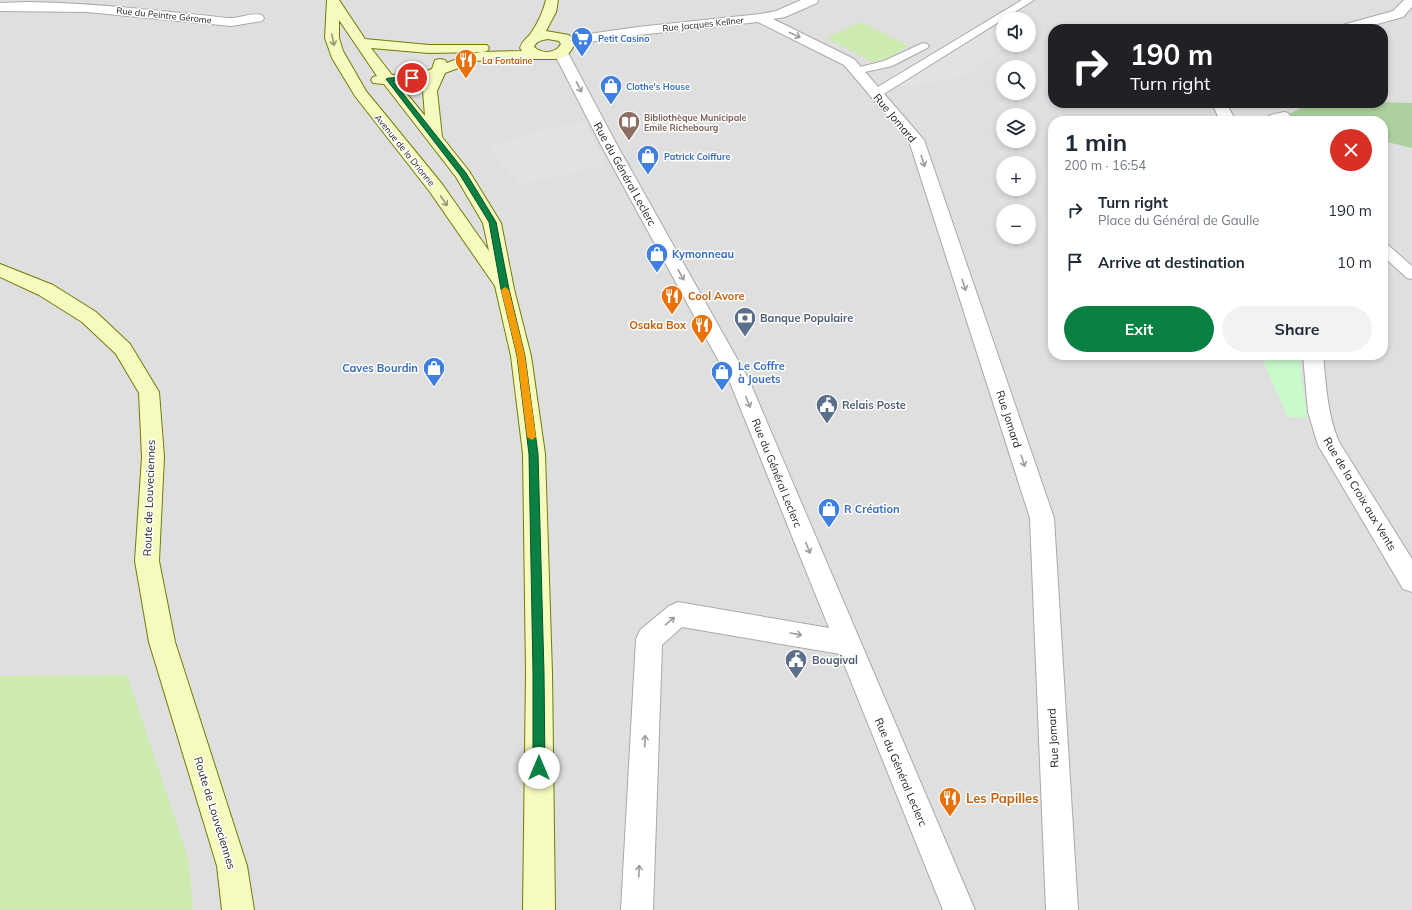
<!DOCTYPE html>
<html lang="en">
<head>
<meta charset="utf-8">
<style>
  :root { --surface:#fff; --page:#f2f2f3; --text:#1f2937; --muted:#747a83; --accent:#0b8043 }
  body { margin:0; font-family:Mulish,sans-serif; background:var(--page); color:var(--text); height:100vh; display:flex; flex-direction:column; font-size:15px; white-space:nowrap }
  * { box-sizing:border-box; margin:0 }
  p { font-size:13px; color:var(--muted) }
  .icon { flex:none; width:22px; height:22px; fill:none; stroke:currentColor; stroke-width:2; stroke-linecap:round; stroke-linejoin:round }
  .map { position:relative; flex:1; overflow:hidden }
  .side { position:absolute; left:1048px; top:116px; width:340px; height:244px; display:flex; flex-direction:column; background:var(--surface); border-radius:16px; box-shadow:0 2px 6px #0003 }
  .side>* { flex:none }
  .hud { position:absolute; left:1048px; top:24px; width:340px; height:84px; border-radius:16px; box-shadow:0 2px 6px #0003; background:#202124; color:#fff; overflow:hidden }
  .buttons { position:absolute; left:996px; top:12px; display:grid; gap:8px }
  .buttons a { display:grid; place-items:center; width:40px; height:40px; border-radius:50%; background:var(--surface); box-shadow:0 2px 6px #0003; font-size:20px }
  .pin { position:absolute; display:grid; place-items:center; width:34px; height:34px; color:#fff; margin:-17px; border:2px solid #fff; border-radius:50%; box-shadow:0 1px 4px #0007 }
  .me { position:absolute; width:44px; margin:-22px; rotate:0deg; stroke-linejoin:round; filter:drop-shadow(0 0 3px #0008) }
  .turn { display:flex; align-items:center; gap:14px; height:84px; padding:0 16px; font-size:18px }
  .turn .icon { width:52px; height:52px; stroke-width:2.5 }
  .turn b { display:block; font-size:28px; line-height:34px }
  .round { display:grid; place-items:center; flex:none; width:42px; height:42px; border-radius:21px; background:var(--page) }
  .headline { display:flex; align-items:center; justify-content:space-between; height:68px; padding:0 16px }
  h1 { font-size:24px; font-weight:700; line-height:30px }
  .cta { display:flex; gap:8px; margin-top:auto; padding:8px 16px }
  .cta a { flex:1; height:46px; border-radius:24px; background:var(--accent); color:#fff; font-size:16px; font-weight:700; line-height:46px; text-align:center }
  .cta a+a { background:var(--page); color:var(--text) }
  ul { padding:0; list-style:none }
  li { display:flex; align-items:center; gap:12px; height:52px; padding:0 16px }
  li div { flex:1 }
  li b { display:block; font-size:15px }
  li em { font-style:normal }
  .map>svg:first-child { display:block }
  .residential { fill:#e0dfdf; fill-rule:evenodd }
  .grass { fill:#cdebb0 }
  .forest { fill:#add19e }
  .park { fill:#c8facc }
  .parking { fill:#e2e2e2 }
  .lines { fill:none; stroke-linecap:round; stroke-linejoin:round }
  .lane-casing { stroke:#a9a9a9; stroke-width:2 }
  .street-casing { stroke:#a9a9a9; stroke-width:2 }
  .secondary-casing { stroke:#707d05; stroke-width:2 }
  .lane { fill:#fff; fill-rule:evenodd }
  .street { fill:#fff; fill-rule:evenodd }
  .secondary { fill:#f7fabf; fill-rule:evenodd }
  .oneway { stroke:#9c9c9c }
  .oneway2 { stroke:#979978 }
  .route { fill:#0b8043; stroke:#07532c }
  .slow { fill:#f59e0b }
  .labels { text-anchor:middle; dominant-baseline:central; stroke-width:3; stroke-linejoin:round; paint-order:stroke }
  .far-street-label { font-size:9px; fill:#222; stroke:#fff }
  .far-shop-label { font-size:9px; font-weight:bold; fill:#366cbe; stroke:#fff; text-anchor:start }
  .far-food-label { font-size:9px; font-weight:bold; fill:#c56008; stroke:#fff; text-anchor:start }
  .far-education-label { font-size:9px; font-weight:bold; fill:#785e54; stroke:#fff; text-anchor:start }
  .street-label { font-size:11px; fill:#222; stroke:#fff }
  .shop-label { font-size:11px; font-weight:bold; fill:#366cbe; stroke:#fff; text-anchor:start }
  .food-label { font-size:11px; font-weight:bold; fill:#c56008; stroke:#fff; text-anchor:start }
  .service-label { font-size:11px; font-weight:bold; fill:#4e5e75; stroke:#fff; text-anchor:start }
  .near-food-label { font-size:13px; font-weight:bold; fill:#c56008; stroke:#fff; text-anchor:start }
</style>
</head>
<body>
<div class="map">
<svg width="1412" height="910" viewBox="0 0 1412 910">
  <rect width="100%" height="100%" fill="#f2efe9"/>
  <path class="residential" d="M 0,0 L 1412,0 L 1412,910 L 0,910 ZM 1003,19 L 1029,19 L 1029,45 L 1003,45 ZM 1053,29 L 1383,29 L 1383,103 L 1053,103 ZM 1003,67 L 1029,67 L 1029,93 L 1003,93 ZM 1003,115 L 1029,115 L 1029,141 L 1003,141 ZM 1053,121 L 1383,121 L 1383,355 L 1053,355 ZM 1003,163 L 1029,163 L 1029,189 L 1003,189 ZM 1003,211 L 1029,211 L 1029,237 L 1003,237 Z"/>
  <path class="grass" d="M 861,22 L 909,46 L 890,57 L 873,62 L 826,38 Z
    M 127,675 L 188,858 L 193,910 L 0,910 L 0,676 Z"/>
  <path class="forest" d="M 1383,102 L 1412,103 L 1412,148 L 1383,141 L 1383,121 L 1299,121 L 1284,116 L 1311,103 Z"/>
  <path class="park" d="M 1260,355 L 1299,355 L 1307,418 L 1288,417 Z"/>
  <path class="parking" d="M 997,13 L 1019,19 L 1003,19 L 1003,45 L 1009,45 L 966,76 L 904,87 L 893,74 Z
    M 1229,103 L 1311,103 L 1284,116 L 1299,121 L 1239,121 Z
    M 583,121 L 606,165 L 520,185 L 488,147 L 532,133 Z"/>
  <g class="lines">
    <g class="lane-casing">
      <path id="lane" d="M 1022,0 L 1034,0 L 879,97 L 871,97 L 869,94 L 871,91 Z
        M 923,43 L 927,44 L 929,46 L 927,48 L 892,66 L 856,74 L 852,73 L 850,71 L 852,69 L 884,61 Z
        M 1284,112 L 1288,113 L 1294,121 L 1264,121 L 1270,115 Z
        M 1383,243 L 1388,245 L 1412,266 L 1412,279 L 1407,278 L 1383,256 Z"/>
    </g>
    <g class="street-casing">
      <path id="street" d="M 801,0 L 818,0 L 817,3 L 785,17 L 773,19 L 854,59 L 924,140 L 1054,518 L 1078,910 L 1046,910 L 1030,518 L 909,141 L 844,65 L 758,22 L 638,35 L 567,45 L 562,44 L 560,41 L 562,38 L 567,37 L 638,27 L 760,14 L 776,11 Z
        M 1404,0 L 1412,0 L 1412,7 L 1403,17 L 1359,29 L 1337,29 L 1339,26 L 1393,11 Z
        M 29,2 C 96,3 162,11 228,18 C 239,19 251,12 262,15 L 264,18 L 262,21 L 231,26 L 87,12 L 0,11 L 0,3 Z
        M 561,49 L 566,50 L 568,53 L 617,145 L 749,380 L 975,910 L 943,910 L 840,654 L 682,627 L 662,645 L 653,910 L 621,910 L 636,639 L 640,630 L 669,606 L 678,602 L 829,628 L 729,380 L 601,145 L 554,53 L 556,50 Z
        M 1212,103 L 1226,103 L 1236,121 L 1220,121 Z
        M 1303,355 L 1323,355 C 1326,384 1327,414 1339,442 L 1412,559 L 1412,592 L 1403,589 L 1318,445 L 1308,412 Z"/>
    </g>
    <g class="secondary-casing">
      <path id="secondary" d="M 327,0 L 339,0 L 365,39 L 429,45 L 487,45 L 489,48 L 487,51 L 482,52 L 522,51 L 520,48 C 523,39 527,39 531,33 C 538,23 543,12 546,0 L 558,0 L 556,12 L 546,31 L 569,35 L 575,44 L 570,52 L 566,56 L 555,59 L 494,59 L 477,61 L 445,73 L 437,91 L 442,137 L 469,171 L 501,223 L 514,289 L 531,356 L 545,454 L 552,673 L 555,910 L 523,910 L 526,673 L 523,454 L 511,356 L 495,286 L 430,192 L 355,96 L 332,58 L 325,38 ZM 339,20 L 377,76 L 373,77 L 371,80 L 373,83 L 384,84 L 456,177 L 483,223 L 489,251 L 442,184 L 366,91 L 343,51 L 339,38 ZM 548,39 L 559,41 L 561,44 C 555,54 542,54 534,47 C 536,41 542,40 548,39 ZM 371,48 L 429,53 L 481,52 L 470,54 L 447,63 L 445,60 L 440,59 L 435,60 L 432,69 L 419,74 L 392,75 ZM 428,80 L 423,91 L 425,116 L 398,83 L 421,82 Z
        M 0,264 L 53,285 L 96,312 L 130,344 L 159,392 L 164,457 L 159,561 L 175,642 L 247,866 L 254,910 L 222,910 L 217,866 L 149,642 L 135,561 L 142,457 L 139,393 L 116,354 L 82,322 L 39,295 L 0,277 Z"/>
    </g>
    <use href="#lane" class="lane"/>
    <use href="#street" class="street"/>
    <use href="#secondary" class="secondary"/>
  </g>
  <defs><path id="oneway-shaft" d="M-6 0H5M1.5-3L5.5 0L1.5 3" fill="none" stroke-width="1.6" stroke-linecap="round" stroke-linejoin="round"/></defs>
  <g class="oneway">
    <use href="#oneway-shaft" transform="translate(795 35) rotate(25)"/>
    <use href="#oneway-shaft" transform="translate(579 87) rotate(63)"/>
    <use href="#oneway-shaft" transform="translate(923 161) rotate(72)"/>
    <use href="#oneway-shaft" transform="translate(681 275) rotate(61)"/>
    <use href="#oneway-shaft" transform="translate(964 285) rotate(72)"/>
    <use href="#oneway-shaft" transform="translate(748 402) rotate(68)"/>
    <use href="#oneway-shaft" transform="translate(1023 461) rotate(72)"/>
    <use href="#oneway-shaft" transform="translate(808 548) rotate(68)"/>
    <use href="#oneway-shaft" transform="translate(670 621) rotate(-40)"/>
    <use href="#oneway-shaft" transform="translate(796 634) rotate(10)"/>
    <use href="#oneway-shaft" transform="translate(645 741) rotate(-88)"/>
    <use href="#oneway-shaft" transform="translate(639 871) rotate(-88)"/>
  </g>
  <g class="oneway2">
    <use href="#oneway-shaft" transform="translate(333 40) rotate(79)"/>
    <use href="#oneway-shaft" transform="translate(444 201) rotate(56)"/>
  </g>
  <path class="route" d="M 414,77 L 414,79 L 412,80 L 393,81 L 466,173 L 496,222 L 509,289 L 525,356 L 538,454 L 544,673 L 545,768 L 543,772 L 539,774 L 535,772 L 533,768 L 533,673 L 529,454 L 517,356 L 501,289 L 489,222 L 460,175 L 386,79 L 389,78 Z"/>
  <path class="slow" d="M 505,287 L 509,290 L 525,356 L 536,437 L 532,440 L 527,437 L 517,356 L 501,290 Z"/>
  <defs>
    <g id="supermarket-pin" transform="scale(1.15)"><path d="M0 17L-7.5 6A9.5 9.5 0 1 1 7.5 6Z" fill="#3f7fe0" stroke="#fff"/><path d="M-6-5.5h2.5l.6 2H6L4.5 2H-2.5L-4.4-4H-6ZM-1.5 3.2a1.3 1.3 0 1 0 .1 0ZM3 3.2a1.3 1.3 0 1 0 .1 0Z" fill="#fff"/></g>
    <g id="restaurant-pin" transform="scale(1.15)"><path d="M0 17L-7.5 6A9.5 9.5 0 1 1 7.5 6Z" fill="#e8710a" stroke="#fff"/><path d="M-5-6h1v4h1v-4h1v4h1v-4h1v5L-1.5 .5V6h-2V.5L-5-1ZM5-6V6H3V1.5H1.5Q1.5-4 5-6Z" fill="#fff"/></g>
    <g id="shop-pin" transform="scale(1.15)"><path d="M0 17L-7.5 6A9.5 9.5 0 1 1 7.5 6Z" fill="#3f7fe0" stroke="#fff"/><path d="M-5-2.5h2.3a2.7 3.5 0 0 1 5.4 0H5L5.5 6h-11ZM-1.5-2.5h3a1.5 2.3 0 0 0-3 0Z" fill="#fff"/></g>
    <g id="library-pin" transform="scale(1.15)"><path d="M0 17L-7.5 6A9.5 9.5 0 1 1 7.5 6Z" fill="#8d6e63" stroke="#fff"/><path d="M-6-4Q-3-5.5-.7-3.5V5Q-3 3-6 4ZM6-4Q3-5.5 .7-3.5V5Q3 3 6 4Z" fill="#fff"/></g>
    <g id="bank-pin" transform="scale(1.15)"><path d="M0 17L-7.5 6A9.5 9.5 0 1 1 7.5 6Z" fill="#5c6f8a" stroke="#fff"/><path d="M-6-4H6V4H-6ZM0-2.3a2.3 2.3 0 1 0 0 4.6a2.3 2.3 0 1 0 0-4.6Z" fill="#fff"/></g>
    <g id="civic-pin" transform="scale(1.15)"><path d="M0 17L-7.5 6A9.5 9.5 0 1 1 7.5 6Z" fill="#5c6f8a" stroke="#fff"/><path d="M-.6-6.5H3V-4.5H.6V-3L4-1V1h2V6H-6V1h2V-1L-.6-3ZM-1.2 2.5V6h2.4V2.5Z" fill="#fff"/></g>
  </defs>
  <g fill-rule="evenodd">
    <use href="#supermarket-pin" x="582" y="38"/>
    <use href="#restaurant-pin" x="466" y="60"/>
    <use href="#shop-pin" x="611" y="86"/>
    <use href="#library-pin" x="629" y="122"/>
    <use href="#shop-pin" x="648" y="156"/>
    <use href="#shop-pin" x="657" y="254"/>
    <use href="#restaurant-pin" x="672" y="296"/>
    <use href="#bank-pin" x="745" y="318"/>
    <use href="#restaurant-pin" x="702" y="325"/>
    <use href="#shop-pin" x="434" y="368"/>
    <use href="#shop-pin" x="722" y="372"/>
    <use href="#civic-pin" x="827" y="405"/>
    <use href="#shop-pin" x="829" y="509"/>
    <use href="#civic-pin" x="796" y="660"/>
    <use href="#restaurant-pin" x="950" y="798"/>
  </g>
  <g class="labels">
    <g class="far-street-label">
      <text transform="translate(164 15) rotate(6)">Rue du Peintre Gérome</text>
      <text transform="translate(703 24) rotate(-6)">Rue Jacques Kellner</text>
      <text transform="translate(405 150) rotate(51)">Avenue de la Drionne</text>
    </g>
    <g class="far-shop-label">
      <text x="598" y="38">Petit Casino</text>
      <text x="626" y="86">Clothe's House</text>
      <text x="664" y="156">Patrick Coiffure</text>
    </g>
    <g class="far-food-label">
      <text x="482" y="60">La Fontaine</text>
    </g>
    <g class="far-education-label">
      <text x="644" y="117">Bibliothèque Municipale<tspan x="644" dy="10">Emile Richebourg</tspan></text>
    </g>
    <g class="street-label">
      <text transform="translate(895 118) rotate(50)">Rue Jomard</text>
      <text transform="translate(625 174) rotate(61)">Rue du Général Leclerc</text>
      <text transform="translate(1009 419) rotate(72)">Rue Jomard</text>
      <text transform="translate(777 473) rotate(68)">Rue du Général Leclerc</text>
      <text transform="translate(1360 494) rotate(59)">Rue de la Croix aux Vents</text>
      <text transform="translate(149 498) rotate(-88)">Route de Louveciennes</text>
      <text transform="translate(1053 738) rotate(-93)">Rue Jomard</text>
      <text transform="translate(901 772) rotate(67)">Rue du Général Leclerc</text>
      <text transform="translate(215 813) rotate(73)">Route de Louveciennes</text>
    </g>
    <g class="shop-label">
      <text x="672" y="254">Kymonneau</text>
      <text x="738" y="366">Le Coffre<tspan x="738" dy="13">à Jouets</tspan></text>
      <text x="418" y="368" text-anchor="end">Caves Bourdin</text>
      <text x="844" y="509">R Création</text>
    </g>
    <g class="food-label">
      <text x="688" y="296">Cool Avore</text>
      <text x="686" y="325" text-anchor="end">Osaka Box</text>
    </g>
    <g class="service-label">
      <text x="760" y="318">Banque Populaire</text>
      <text x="842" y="405">Relais Poste</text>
      <text x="812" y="660">Bougival</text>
    </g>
    <g class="near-food-label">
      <text x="966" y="798">Les Papilles</text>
    </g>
  </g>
</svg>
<div class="buttons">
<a><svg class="icon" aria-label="sound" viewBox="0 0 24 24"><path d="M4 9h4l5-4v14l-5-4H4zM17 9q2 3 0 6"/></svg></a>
<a><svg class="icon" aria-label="search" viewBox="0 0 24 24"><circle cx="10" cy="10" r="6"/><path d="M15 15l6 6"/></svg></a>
<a><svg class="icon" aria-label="layers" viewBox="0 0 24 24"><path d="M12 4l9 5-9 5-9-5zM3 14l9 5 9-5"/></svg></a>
<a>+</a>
<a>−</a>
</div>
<div class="pin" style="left:412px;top:78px;background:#d93025"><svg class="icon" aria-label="arrive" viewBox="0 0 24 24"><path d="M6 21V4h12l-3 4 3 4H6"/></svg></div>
<svg class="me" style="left:539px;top:768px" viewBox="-20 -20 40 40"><circle r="19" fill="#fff"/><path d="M0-13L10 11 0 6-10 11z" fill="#0b8043"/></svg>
<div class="hud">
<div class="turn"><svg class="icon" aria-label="right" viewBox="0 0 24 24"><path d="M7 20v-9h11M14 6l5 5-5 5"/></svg><div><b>190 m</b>Turn right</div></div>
</div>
<section class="side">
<div class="headline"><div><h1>1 min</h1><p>200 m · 16:54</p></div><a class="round" style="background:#d93025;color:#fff"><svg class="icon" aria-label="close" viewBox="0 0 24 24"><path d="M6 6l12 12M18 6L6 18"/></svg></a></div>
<ul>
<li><svg class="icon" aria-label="right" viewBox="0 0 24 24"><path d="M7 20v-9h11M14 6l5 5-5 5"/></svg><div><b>Turn right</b><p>Place du Général de Gaulle</p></div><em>190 m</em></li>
<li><svg class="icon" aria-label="arrive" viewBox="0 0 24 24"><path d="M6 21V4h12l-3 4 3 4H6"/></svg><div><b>Arrive at destination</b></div><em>10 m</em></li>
</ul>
<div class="cta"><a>Exit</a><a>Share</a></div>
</section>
</div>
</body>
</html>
